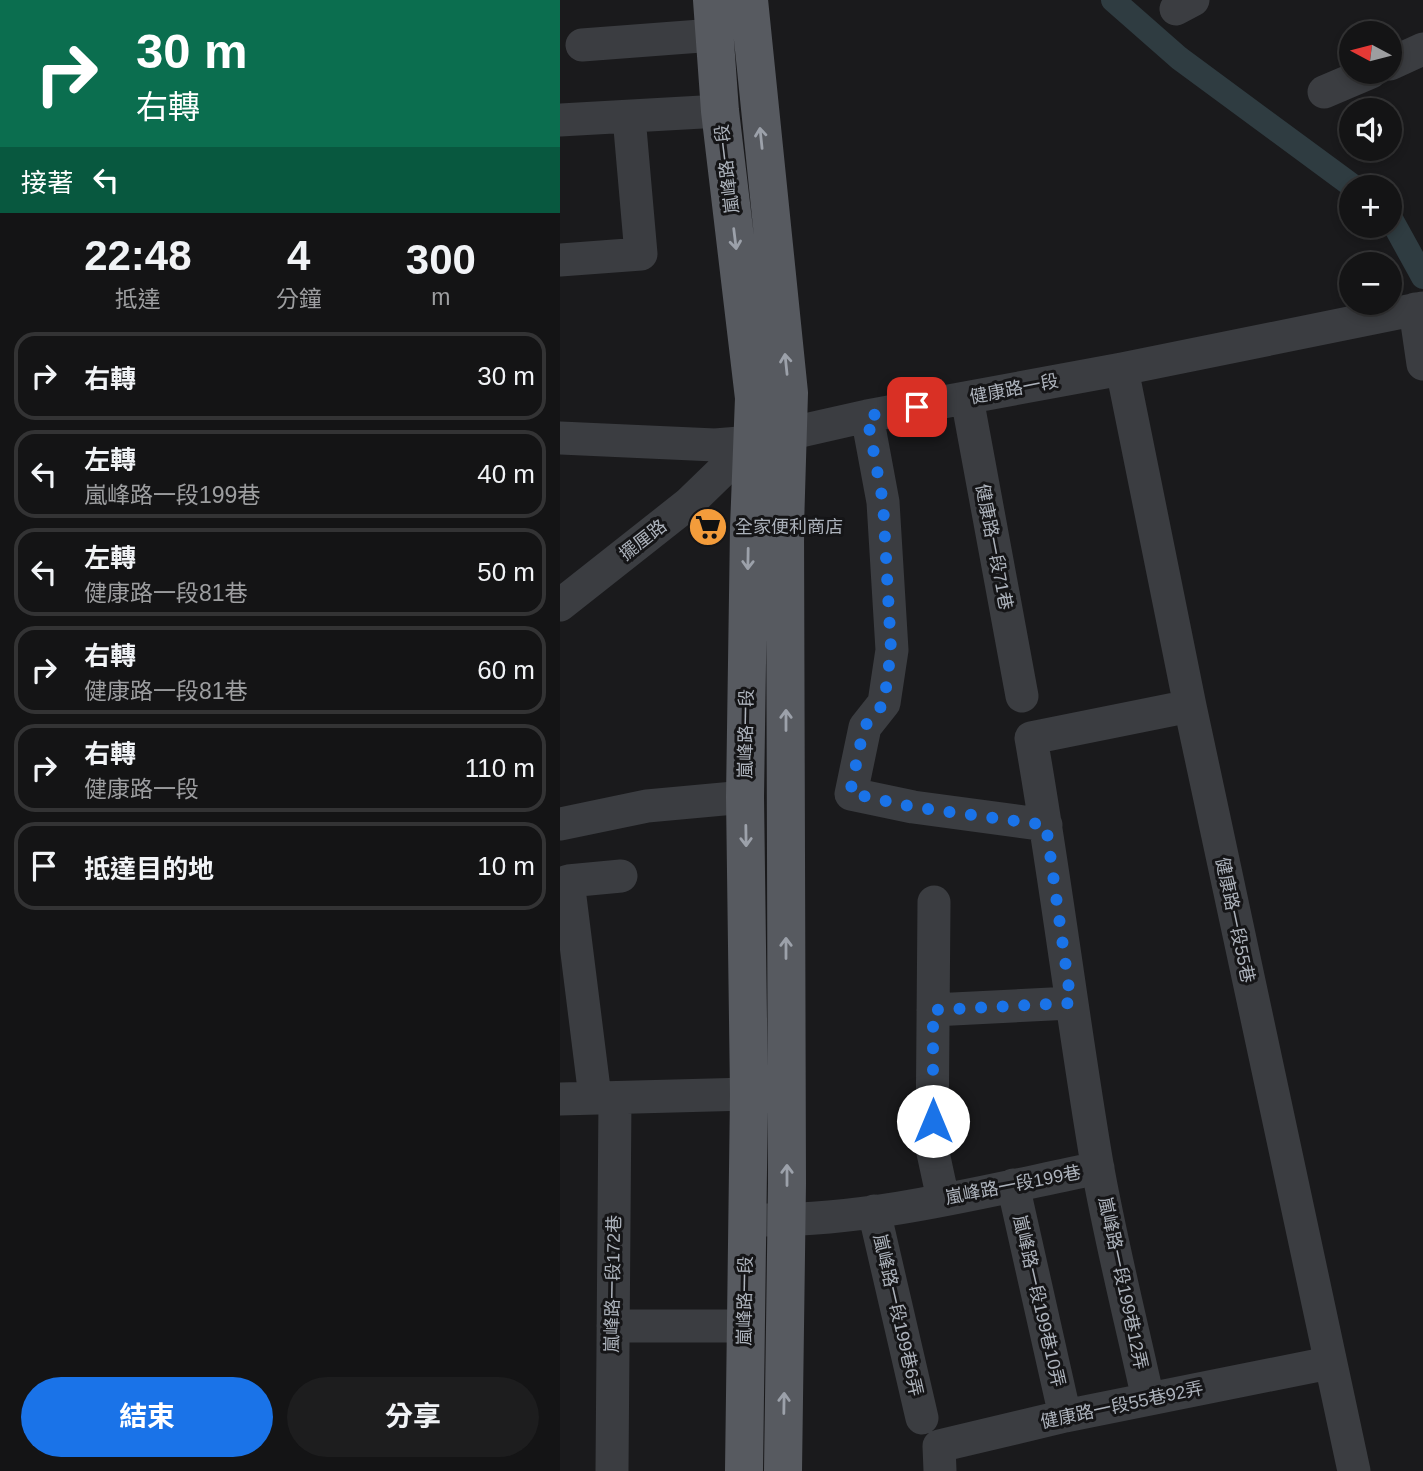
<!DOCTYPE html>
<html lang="zh-TW">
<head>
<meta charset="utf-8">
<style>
  :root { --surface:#141415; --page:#1d1d1e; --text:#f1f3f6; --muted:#9d9ea0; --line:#333334; --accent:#1a73e8 }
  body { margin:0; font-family:Helvetica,"Noto Sans TC",sans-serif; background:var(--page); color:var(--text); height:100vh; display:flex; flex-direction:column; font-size:26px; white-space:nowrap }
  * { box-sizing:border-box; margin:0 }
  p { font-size:23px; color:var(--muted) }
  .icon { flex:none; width:38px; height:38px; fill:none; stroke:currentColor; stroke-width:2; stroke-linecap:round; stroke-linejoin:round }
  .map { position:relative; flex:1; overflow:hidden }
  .sheet { display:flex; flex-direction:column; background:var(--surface); width:560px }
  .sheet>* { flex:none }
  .guide { background:#0b6e4f; color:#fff; overflow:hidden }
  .needle { width:46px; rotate:277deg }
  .tools { position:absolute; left:779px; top:21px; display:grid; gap:14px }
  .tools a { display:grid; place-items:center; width:63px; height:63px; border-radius:50%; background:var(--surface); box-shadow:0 4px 10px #0003,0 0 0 2px var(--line); font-size:35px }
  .pin { position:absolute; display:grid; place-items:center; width:60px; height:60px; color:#fff; margin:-30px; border-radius:14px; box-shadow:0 4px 10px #0006 }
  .me { position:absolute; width:77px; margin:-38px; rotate:0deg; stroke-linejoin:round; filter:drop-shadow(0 0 5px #0008) }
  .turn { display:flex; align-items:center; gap:24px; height:147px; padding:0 21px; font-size:32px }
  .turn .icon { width:91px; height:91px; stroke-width:2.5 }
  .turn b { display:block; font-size:49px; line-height:60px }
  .then { display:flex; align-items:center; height:66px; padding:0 21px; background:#0003; gap:14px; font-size:26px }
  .eta { display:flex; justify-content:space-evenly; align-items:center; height:119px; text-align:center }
  .eta b { font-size:42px; font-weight:700; line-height:49px }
  .primary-button { display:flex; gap:14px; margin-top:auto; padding:14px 21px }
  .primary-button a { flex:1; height:80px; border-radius:42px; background:var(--accent); color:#fff; font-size:28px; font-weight:700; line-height:80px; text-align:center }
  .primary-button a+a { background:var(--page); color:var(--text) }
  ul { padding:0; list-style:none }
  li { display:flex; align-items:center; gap:21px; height:88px; margin:0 14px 10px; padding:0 7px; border:4px solid var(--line); border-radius:21px }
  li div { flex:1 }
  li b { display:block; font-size:26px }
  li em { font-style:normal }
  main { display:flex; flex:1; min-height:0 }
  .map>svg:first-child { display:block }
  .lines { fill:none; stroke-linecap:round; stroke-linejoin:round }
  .canal { stroke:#2f3c41; stroke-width:24 }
  .minor { stroke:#3b3d41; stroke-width:33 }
  .major { stroke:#575a60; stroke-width:38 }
  .oneway { stroke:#9ca1aa }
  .route { stroke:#1a73e8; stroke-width:12; stroke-dasharray:0 21.6 }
  .labels { text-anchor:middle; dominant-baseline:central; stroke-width:6; stroke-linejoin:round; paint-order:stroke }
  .street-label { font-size:18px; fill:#adb3bc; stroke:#151517 }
  .poi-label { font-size:18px; fill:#adb3bc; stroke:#151517; text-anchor:start }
</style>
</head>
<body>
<main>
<section class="sheet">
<div class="guide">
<div class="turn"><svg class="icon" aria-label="right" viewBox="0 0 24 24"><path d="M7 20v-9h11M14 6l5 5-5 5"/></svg><div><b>30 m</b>右轉</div></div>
<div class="then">接著<svg class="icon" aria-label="left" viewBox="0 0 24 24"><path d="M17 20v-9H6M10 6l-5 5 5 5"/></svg></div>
</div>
<div class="eta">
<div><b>22:48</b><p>抵達</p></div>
<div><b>4</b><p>分鐘</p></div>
<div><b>300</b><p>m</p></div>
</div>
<ul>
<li><svg class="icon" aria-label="right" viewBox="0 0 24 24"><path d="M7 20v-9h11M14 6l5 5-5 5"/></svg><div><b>右轉</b></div><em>30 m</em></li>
<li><svg class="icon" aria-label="left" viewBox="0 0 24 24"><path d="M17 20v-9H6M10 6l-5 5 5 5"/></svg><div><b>左轉</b><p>嵐峰路一段199巷</p></div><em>40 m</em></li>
<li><svg class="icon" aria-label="left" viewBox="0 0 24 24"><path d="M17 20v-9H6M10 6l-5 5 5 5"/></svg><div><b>左轉</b><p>健康路一段81巷</p></div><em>50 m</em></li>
<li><svg class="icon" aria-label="right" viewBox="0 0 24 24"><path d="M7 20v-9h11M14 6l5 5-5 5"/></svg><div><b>右轉</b><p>健康路一段81巷</p></div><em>60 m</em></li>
<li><svg class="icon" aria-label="right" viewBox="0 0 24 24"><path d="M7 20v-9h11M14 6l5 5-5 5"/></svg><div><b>右轉</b><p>健康路一段</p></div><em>110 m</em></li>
<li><svg class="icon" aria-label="arrive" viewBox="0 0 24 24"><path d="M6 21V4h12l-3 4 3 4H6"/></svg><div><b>抵達目的地</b></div><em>10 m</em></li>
</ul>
<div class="primary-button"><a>結束</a><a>分享</a></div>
</section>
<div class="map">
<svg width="863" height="1471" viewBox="0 0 863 1471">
  <rect width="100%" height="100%" fill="#1a1a1c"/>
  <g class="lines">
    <path class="canal" d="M 553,0 L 619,58 L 794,187
      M 830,217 L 863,277"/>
    <path class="minor" d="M 616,9 L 633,0
      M 22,45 L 154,35
      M 830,64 L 863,49
      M 764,92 L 811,72
      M 0,120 L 160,111
      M 0,260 L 81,254 L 69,117
      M 855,309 L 863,364
      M 562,369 L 630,706 L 794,1471
      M 407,398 L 462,696
      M 307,416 L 323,502 L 332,650 L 324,703 L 305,727 L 291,794 L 353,807 L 486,825
      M 0,438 L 155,445 L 192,442 L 307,416 L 562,369 L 863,308
      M 0,605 L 128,504 L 192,442
      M 0,824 L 87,806 L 185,797
      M 374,902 L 372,1148 L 383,1199
      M 373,1010 L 511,1003
      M 35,1097 L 8,881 L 61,876
      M 0,1099 L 189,1094
      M 453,1185 L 505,1416
      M 314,1211 L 362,1418
      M 202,1220 C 312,1221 430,1190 538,1168
      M 53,1326 L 185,1326
      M 588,1399 C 571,1321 551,1243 537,1164 C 513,1023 496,880 471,738 L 630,706
      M 52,1471 L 55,1098
      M 380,1471 L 379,1446 L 505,1416 L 769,1363"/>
    <path class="major" d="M 152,0 L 160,111 L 194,398 L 189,528 L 185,797 L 189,1094 L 184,1471
      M 189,0 L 229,393 L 225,527 L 227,1183 L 223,1471"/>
  </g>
  <defs><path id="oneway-shaft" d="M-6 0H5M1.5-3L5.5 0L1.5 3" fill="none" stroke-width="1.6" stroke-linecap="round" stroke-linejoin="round" transform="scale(1.75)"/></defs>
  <g class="oneway">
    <use href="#oneway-shaft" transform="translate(201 138) rotate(-96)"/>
    <use href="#oneway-shaft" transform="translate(175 239) rotate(83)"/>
    <use href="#oneway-shaft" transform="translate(226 364) rotate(-96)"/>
    <use href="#oneway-shaft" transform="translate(188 559) rotate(91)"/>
    <use href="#oneway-shaft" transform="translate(226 720) rotate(-90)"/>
    <use href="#oneway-shaft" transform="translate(186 836) rotate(89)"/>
    <use href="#oneway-shaft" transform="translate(226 948) rotate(-90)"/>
    <use href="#oneway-shaft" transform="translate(227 1175) rotate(-90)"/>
    <use href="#oneway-shaft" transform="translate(224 1403) rotate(-89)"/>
  </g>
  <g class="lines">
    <path class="route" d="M 357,407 L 307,416 L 323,502 L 331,650 L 324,703 L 304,727 L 290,793 L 353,807 L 486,825 L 511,1003 L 373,1010 L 373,1121"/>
  </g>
  <defs>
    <g id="supermarket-disc" transform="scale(2.0125)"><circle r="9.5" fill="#f39c3b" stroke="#151517"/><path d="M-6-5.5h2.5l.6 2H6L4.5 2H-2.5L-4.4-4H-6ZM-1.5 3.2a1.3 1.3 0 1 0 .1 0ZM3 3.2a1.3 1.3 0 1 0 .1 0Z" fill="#111"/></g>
  </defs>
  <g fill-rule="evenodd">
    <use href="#supermarket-disc" x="148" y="527"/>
  </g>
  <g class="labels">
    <g class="street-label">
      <text transform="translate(167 169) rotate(-97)">嵐峰路一段</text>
      <text transform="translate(454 389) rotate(-11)">健康路一段</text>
      <text transform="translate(83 540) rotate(-38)">擺厘路</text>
      <text transform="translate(434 547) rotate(79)">健康路一段71巷</text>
      <text transform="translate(186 734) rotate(-89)">嵐峰路一段</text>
      <text transform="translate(675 920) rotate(78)">健康路一段55巷</text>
      <text transform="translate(453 1185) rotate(-11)">嵐峰路一段199巷</text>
      <text transform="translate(563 1283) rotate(78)">嵐峰路一段199巷12弄</text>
      <text transform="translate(53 1284) rotate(-89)">嵐峰路一段172巷</text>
      <text transform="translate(185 1301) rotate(-89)">嵐峰路一段</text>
      <text transform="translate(479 1301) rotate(77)">嵐峰路一段199巷10弄</text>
      <text transform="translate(338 1315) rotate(77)">嵐峰路一段199巷6弄</text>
      <text transform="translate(562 1405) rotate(-12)">健康路一段55巷92弄</text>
    </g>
    <g class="poi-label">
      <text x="175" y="527">全家便利商店</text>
    </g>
  </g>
</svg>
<div class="tools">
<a><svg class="needle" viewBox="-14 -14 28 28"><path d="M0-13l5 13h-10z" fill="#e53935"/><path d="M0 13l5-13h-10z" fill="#9d9ea0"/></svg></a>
<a><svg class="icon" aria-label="sound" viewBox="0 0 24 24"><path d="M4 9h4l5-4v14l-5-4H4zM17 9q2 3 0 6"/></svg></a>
<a>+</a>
<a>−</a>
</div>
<div class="pin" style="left:357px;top:407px;background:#d93025"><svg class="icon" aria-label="arrive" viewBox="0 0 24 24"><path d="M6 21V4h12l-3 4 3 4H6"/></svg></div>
<svg class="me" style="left:373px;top:1121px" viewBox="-20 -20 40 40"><circle r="19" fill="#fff"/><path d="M0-13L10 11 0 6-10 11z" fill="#1a73e8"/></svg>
</div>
</main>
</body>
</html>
